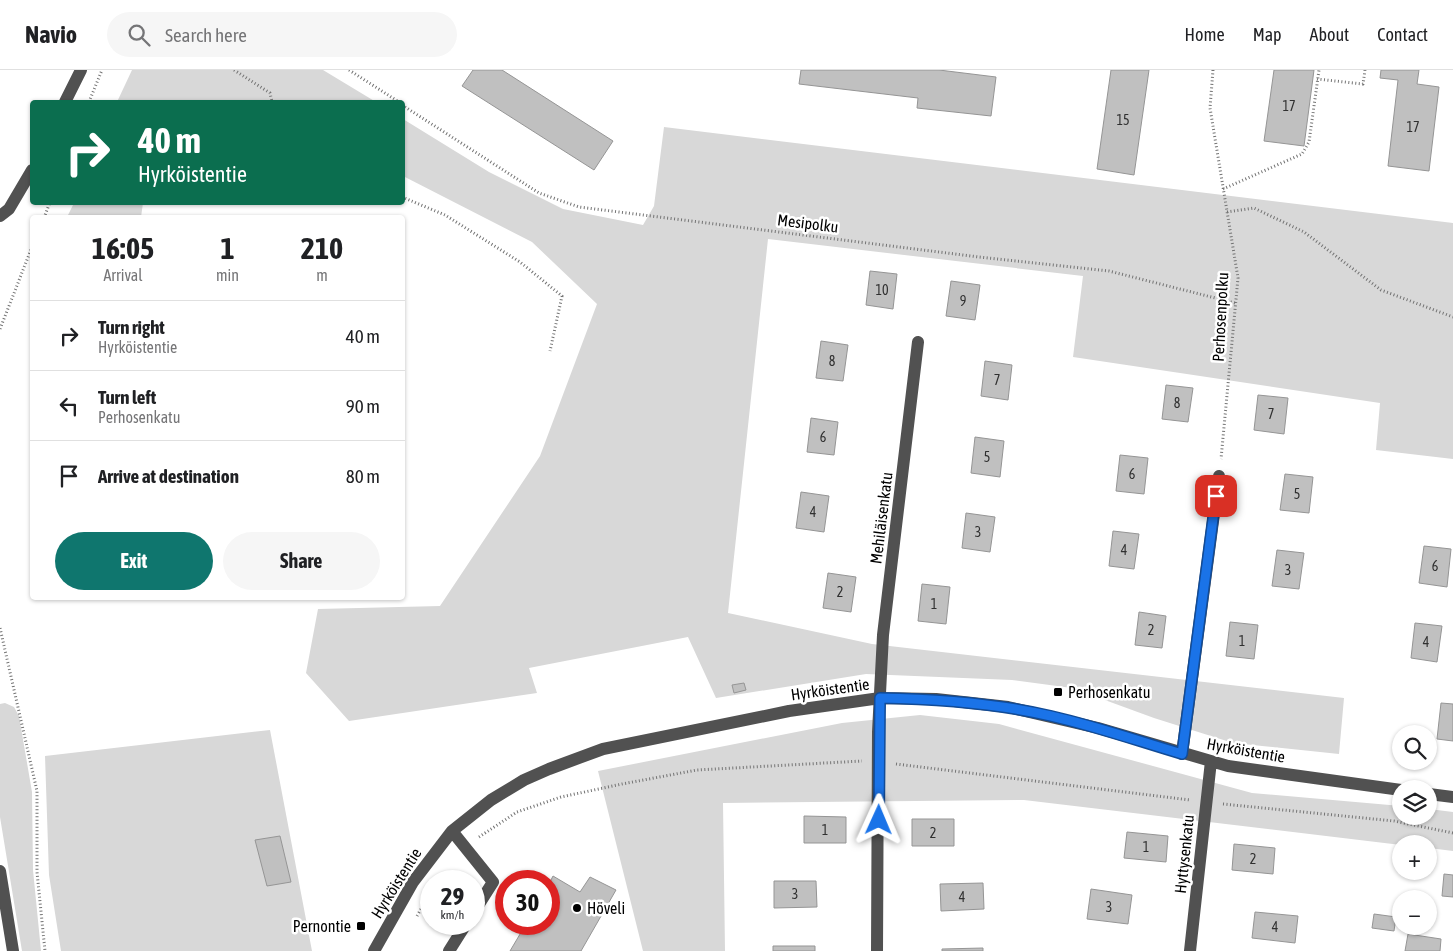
<!DOCTYPE html>
<html lang="en">
<head>
<meta charset="utf-8">
<style>
  :root { --surface:#fff; --page:#f6f6f6; --text:#202124; --muted:#757577; --line:#e0e0e0; --accent:#0f766e }
  body { margin:0; font-family:"Asap Condensed",sans-serif; background:var(--page); color:var(--text); height:100vh; display:flex; flex-direction:column; font-size:19px; white-space:nowrap }
  * { box-sizing:border-box; margin:0 }
  p { font-size:16px; color:var(--muted) }
  .icon { flex:none; width:28px; height:28px; fill:none; stroke:currentColor; stroke-width:2; stroke-linecap:round; stroke-linejoin:round }
  .map { position:relative; flex:1; overflow:hidden }
  .details { position:absolute; left:30px; top:145px; width:375px; height:385px; display:flex; flex-direction:column; background:var(--surface); border-radius:5px; box-shadow:0 1px 4px #0004 }
  .details>* { flex:none }
  .hud { position:absolute; left:30px; top:30px; width:375px; height:105px; border-radius:5px; box-shadow:0 1px 4px #0004; background:#0b6e4f; color:#fff; overflow:hidden }
  .buttons { position:absolute; left:1392px; top:655px; display:grid; gap:10px }
  .buttons a { display:grid; place-items:center; width:45px; height:45px; border-radius:50%; background:var(--surface); box-shadow:0 1px 4px #0004; font-size:25px }
  .speed { position:absolute; left:420px; top:800px; display:flex; gap:10px; font-size:25px; font-weight:700; text-align:center }
  .speed>* { display:grid; place-content:center; width:65px; height:65px; border-radius:50%; background:var(--surface); box-shadow:0 1px 4px #0004; line-height:1 }
  .speed small { font-size:12px; font-weight:400 }
  .speed .limit { border:8px solid #d22; background:#fff; color:#111 }
  .pin { position:absolute; display:grid; place-items:center; width:42px; height:42px; color:#fff; margin:-21px; border-radius:10px; box-shadow:0 2px 8px #0006 }
  .me { position:absolute; width:55px; margin:-28px; rotate:1deg; stroke-linejoin:round; filter:drop-shadow(0 0 4px #0008) }
  .turn { display:flex; align-items:center; gap:18px; height:105px; padding:0 25px; font-size:22px }
  .turn .icon { width:65px; height:65px; stroke-width:2.5 }
  .turn b { display:block; font-size:35px; line-height:42px }
  .eta { display:flex; justify-content:space-evenly; align-items:center; height:85px; text-align:center }
  .eta b { font-size:30px; font-weight:700; line-height:35px }
  .cta { display:flex; gap:10px; margin-top:auto; padding:10px 25px }
  .cta a { flex:1; height:58px; border-radius:30px; background:var(--accent); color:#fff; font-size:20px; font-weight:700; line-height:58px; text-align:center }
  .cta a+a { background:var(--page); color:var(--text) }
  ul { padding:0; list-style:none }
  li { display:flex; align-items:center; gap:15px; height:70px; padding:0 25px; border-top:1px solid var(--line) }
  li div { flex:1 }
  li b { display:block; font-size:19px }
  li em { font-style:normal }
  header { display:flex; align-items:center; gap:30px; box-sizing:border-box; height:70px; padding:0 25px; background:var(--surface); border-bottom:1px solid var(--line) }
  header strong { font-size:24px }
  nav { display:flex; gap:28px; margin-inline-start:auto; font-size:18px }
  .search { width:350px; height:45px; background:var(--page); display:flex; align-items:center; gap:12px; box-sizing:border-box; padding:0 18px; border-radius:28px; color:var(--muted); font-size:19px }
  .map>svg:first-child { display:block }
  .green { fill:#d8d8d8 }
  .building { fill:#c0c0c0; stroke:#959595 }
  .lines { fill:none; stroke-linecap:round; stroke-linejoin:round }
  .path { stroke:#737373; stroke-width:3; stroke-dasharray:1 2.5; stroke-linecap:butt }
  .minor { stroke:#515151; stroke-width:12 }
  .route-casing { stroke:#114b97; stroke-width:12 }
  .route { stroke:#1a73e8; stroke-width:9 }
  .poi-dot { fill:#000; stroke:#fff; stroke-width:2 }
  .labels { text-anchor:middle; dominant-baseline:central; stroke-width:5; stroke-linejoin:round; paint-order:stroke }
  .number-label { font-size:14px; fill:#303030 }
  .street-label { font-size:16px; fill:#000; stroke:#fff }
  .poi-label { font-size:16px; fill:#000; stroke:#fff; text-anchor:start }
</style>
</head>
<body>
<header>
<strong>Navio</strong>
<div class="search"><svg class="icon" aria-label="search" viewBox="0 0 24 24"><circle cx="10" cy="10" r="6"/><path d="M15 15l6 6"/></svg>Search here</div>
<nav><a>Home</a><a>Map</a><a>About</a><a>Contact</a></nav>
</header>
<div class="map">
<svg width="1453" height="881" viewBox="0 0 1453 881">
  <rect width="100%" height="100%" fill="#fff"/>
  <path class="green" d="M 132,0 L 323,0 L 376,32 L 117,32 Z
    M 403,49 L 489,102 L 563,139 L 643,155 L 654,136 L 664,57 L 1453,153 L 1453,389 L 1376,380 L 1380,333 L 1073,287 L 1083,206 L 768,169 L 728,543 L 872,574 L 1344,628 L 1339,684 L 1233,673 L 1154,648 L 1072,618 L 1012,610 L 866,604 L 716,628 L 688,567 L 529,598 L 537,623 L 349,651 L 306,603 L 318,539 L 440,536 L 540,386 L 597,234 L 532,172 L 403,106 Z
    M 74,133 L 74,132 L 143,133 L 141,147 L 67,147 Z
    M 5,633 L 14,637 L 19,646 L 32,722 L 33,800 L 41,881 L 22,881 L 0,747 L 0,634 Z
    M 920,645 L 999,654 L 1252,723 L 1401,736 L 1401,746 L 1429,746 L 1429,739 L 1453,742 L 1453,781 L 1429,778 L 1429,774 L 1401,775 L 1024,730 L 723,733 L 725,881 L 643,881 L 598,701 L 842,653 Z
    M 270,660 L 312,881 L 61,881 L 49,805 L 45,686 Z"/>
  <path class="building" d="M 473,0 L 502,0 L 613,71 L 594,100 L 462,16 Z
    M 801,0 L 939,0 L 996,7 L 991,46 L 917,38 L 918,28 L 799,14 Z
    M 1111,0 L 1149,0 L 1134,105 L 1097,99 Z
    M 1274,0 L 1314,0 L 1304,76 L 1264,71 Z
    M 1381,0 L 1419,0 L 1417,14 L 1439,17 L 1429,101 L 1388,96 L 1398,10 L 1380,8 Z
    M 870,201 L 897,204 L 893,239 L 866,235 Z
    M 951,211 L 980,215 L 975,250 L 946,246 Z
    M 821,271 L 848,275 L 843,311 L 816,308 Z
    M 985,291 L 1012,295 L 1008,330 L 981,326 Z
    M 1166,315 L 1193,318 L 1188,352 L 1162,349 Z
    M 1258,325 L 1288,328 L 1284,364 L 1254,360 Z
    M 811,348 L 838,352 L 834,385 L 807,382 Z
    M 975,367 L 1004,371 L 1000,407 L 971,403 Z
    M 1120,385 L 1148,388 L 1144,424 L 1116,421 Z
    M 1285,404 L 1313,407 L 1309,443 L 1280,440 Z
    M 801,422 L 829,426 L 824,462 L 796,458 Z
    M 966,443 L 995,447 L 990,482 L 962,478 Z
    M 1113,461 L 1139,464 L 1134,499 L 1109,496 Z
    M 1424,476 L 1451,479 L 1447,517 L 1419,513 Z
    M 1277,480 L 1304,483 L 1299,519 L 1272,516 Z
    M 828,503 L 856,507 L 851,542 L 823,538 Z
    M 922,514 L 950,517 L 946,554 L 918,551 Z
    M 1139,542 L 1166,546 L 1162,578 L 1135,575 Z
    M 1230,552 L 1258,555 L 1254,589 L 1226,586 Z
    M 1415,553 L 1442,556 L 1437,592 L 1411,588 Z
    M 744,613 L 746,620 L 734,623 L 732,615 Z
    M 1441,633 L 1453,634 L 1453,671 L 1437,669 Z
    M 804,746 L 846,747 L 846,773 L 804,773 Z
    M 912,749 L 954,749 L 954,776 L 912,776 Z
    M 1127,762 L 1168,766 L 1166,792 L 1124,788 Z
    M 280,766 L 291,812 L 267,816 L 255,770 Z
    M 1234,774 L 1275,778 L 1273,804 L 1232,800 Z
    M 1444,804 L 1453,805 L 1453,827 L 1442,826 Z
    M 553,806 L 580,822 L 590,807 L 616,820 L 581,881 L 510,881 L 526,854 L 549,854 L 549,814 Z
    M 774,811 L 816,811 L 817,837 L 774,838 Z
    M 983,813 L 984,839 L 941,841 L 940,814 Z
    M 1091,819 L 1132,825 L 1128,854 L 1087,849 Z
    M 1255,842 L 1298,846 L 1295,873 L 1252,868 Z
    M 1374,844 L 1396,847 L 1394,861 L 1372,858 Z
    M 1408,864 L 1441,869 L 1440,881 L 1405,881 Z
    M 773,876 L 815,876 L 815,881 L 773,881 Z
    M 983,878 L 983,881 L 942,881 L 942,879 Z"/>
  <g class="lines">
    <path class="path" d="M 234,0 L 270,23 L 272,32
      M 349,0 L 399,32
      M 1213,0 L 1210,38 L 1238,208 L 1221,389
      M 1317,9 L 1363,14 L 1365,0
      M 89,32 L 102,0
      M 402,35 L 539,123 L 579,137 L 979,187 L 1109,201 L 1235,233
      M 1223,119 L 1302,84 L 1309,72 L 1319,0
      M 402,127 L 445,145 L 520,192 L 562,226 L 550,281
      M 1227,142 L 1254,138 L 1304,162 L 1381,220 L 1453,247
      M 44,148 L 50,132
      M 0,259 L 32,177
      M 0,558 L 37,721 L 37,802 L 45,881
      M 896,694 L 1190,730
      M 1223,734 L 1394,751 L 1453,763
      M 479,767 L 517,742 L 561,727 L 622,714 L 697,700 L 862,691
      M 417,846 L 431,822"/>
    <path class="minor" d="M 65,32 L 81,0
      M 0,146 L 9,139 L 32,100
      M 1182,684 L 1219,406
      M 1429,724 L 1453,727
      M 452,761 L 493,812 L 474,842
      M 0,801 L 13,881
      M 374,881 L 413,812 L 452,761 L 491,730 L 524,710 L 549,699 L 603,679 L 789,641 L 880,628 L 936,629 L 1008,637 L 1098,658 L 1228,696 L 1401,720
      M 449,881 L 466,854
      M 877,881 L 878,662 L 883,565 L 918,272
      M 1190,881 L 1211,691"/>
  </g>
  <g class="lines">
    <g class="route-casing">
      <path id="route" d="M 879,750 L 880,628 C 937,629 995,633 1051,646 C 1095,656 1138,671 1182,684 L 1216,426"/>
    </g>
    <use href="#route" class="route"/>
  </g>
  <g class="poi-dot">
    <rect x="1053" y="617" width="10" height="10" rx="2.5"/>
    <circle cx="577" cy="838" r="5"/>
    <rect x="356" y="851" width="10" height="10" rx="2.5"/>
  </g>
  <g class="labels">
    <g class="number-label">
      <text x="1289" y="36">17</text>
      <text x="1123" y="50">15</text>
      <text x="1413" y="57">17</text>
      <text x="882" y="220">10</text>
      <text x="963" y="231">9</text>
      <text x="832" y="291">8</text>
      <text x="997" y="310">7</text>
      <text x="1177" y="333">8</text>
      <text x="1271" y="344">7</text>
      <text x="823" y="367">6</text>
      <text x="987" y="387">5</text>
      <text x="1132" y="404">6</text>
      <text x="1297" y="424">5</text>
      <text x="813" y="442">4</text>
      <text x="978" y="462">3</text>
      <text x="1124" y="480">4</text>
      <text x="1435" y="496">6</text>
      <text x="1288" y="500">3</text>
      <text x="840" y="522">2</text>
      <text x="934" y="534">1</text>
      <text x="1151" y="560">2</text>
      <text x="1242" y="571">1</text>
      <text x="1426" y="572">4</text>
      <text x="825" y="760">1</text>
      <text x="933" y="763">2</text>
      <text x="1146" y="777">1</text>
      <text x="1253" y="789">2</text>
      <text x="795" y="824">3</text>
      <text x="962" y="827">4</text>
      <text x="1109" y="837">3</text>
      <text x="1275" y="857">4</text>
    </g>
    <g class="street-label">
      <text transform="translate(808 153) rotate(7)">Mesipolku</text>
      <text transform="translate(1220 247) rotate(-87)">Perhosenpolku</text>
      <text transform="translate(881 448) rotate(-83)">Mehiläisenkatu</text>
      <text transform="translate(830 619) rotate(-8)">Hyrköistentie</text>
      <text transform="translate(1246 680) rotate(10)">Hyrköistentie</text>
      <text transform="translate(1184 784) rotate(-84)">Hyttysenkatu</text>
      <text transform="translate(396 813) rotate(-58)">Hyrköistentie</text>
    </g>
    <g class="poi-label">
      <text x="1068" y="622">Perhosenkatu</text>
      <text x="587" y="838">Höveli</text>
      <text x="351" y="856" text-anchor="end">Pernontie</text>
    </g>
  </g>
</svg>
<div class="buttons">
<a><svg class="icon" aria-label="search" viewBox="0 0 24 24"><circle cx="10" cy="10" r="6"/><path d="M15 15l6 6"/></svg></a>
<a><svg class="icon" aria-label="layers" viewBox="0 0 24 24"><path d="M12 4l9 5-9 5-9-5zM3 14l9 5 9-5"/></svg></a>
<a>+</a>
<a>−</a>
</div>
<div class="speed"><div>29<small>km/h</small></div><div class="limit">30</div></div>
<div class="pin" style="left:1216px;top:426px;background:#d93025"><svg class="icon" aria-label="arrive" viewBox="0 0 24 24"><path d="M6 21V4h12l-3 4 3 4H6"/></svg></div>
<svg class="me" style="left:879px;top:750px" viewBox="-20 -20 40 40"><path d="M0-17L14 15 0 8-14 15z" fill="#1a73e8" stroke="#fff" stroke-width="4"/></svg>
<div class="hud">
<div class="turn"><svg class="icon" aria-label="right" viewBox="0 0 24 24"><path d="M7 20v-9h11M14 6l5 5-5 5"/></svg><div><b>40 m</b>Hyrköistentie</div></div>
</div>
<section class="details">
<div class="eta">
<div><b>16:05</b><p>Arrival</p></div>
<div><b>1</b><p>min</p></div>
<div><b>210</b><p>m</p></div>
</div>
<ul>
<li><svg class="icon" aria-label="right" viewBox="0 0 24 24"><path d="M7 20v-9h11M14 6l5 5-5 5"/></svg><div><b>Turn right</b><p>Hyrköistentie</p></div><em>40 m</em></li>
<li><svg class="icon" aria-label="left" viewBox="0 0 24 24"><path d="M17 20v-9H6M10 6l-5 5 5 5"/></svg><div><b>Turn left</b><p>Perhosenkatu</p></div><em>90 m</em></li>
<li><svg class="icon" aria-label="arrive" viewBox="0 0 24 24"><path d="M6 21V4h12l-3 4 3 4H6"/></svg><div><b>Arrive at destination</b></div><em>80 m</em></li>
</ul>
<div class="cta"><a>Exit</a><a>Share</a></div>
</section>
</div>
</body>
</html>
